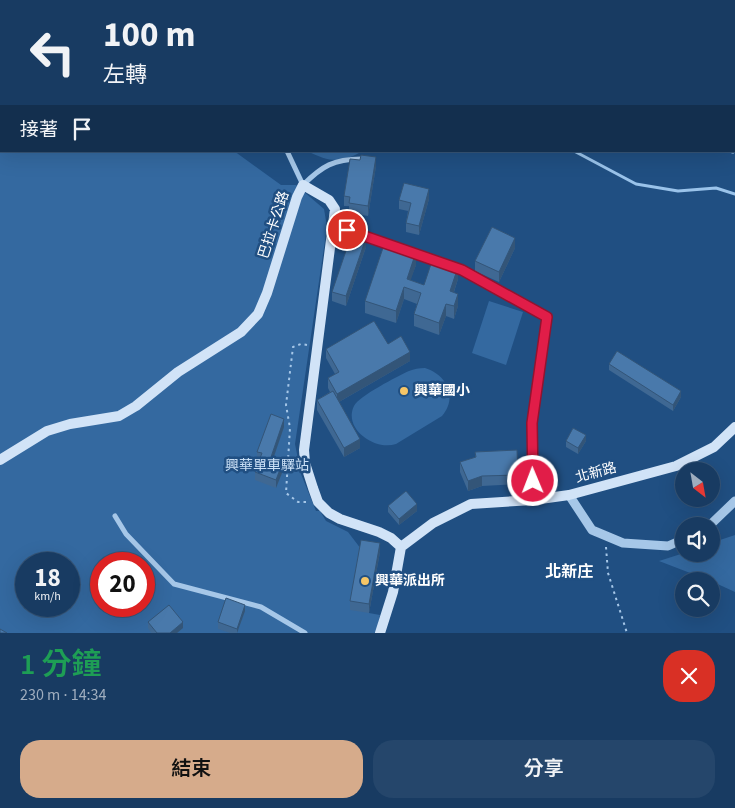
<!DOCTYPE html>
<html lang="zh-TW">
<head>
<meta charset="utf-8">
<style>
  :root { --surface:#183b62; --page:#25466b; --text:#f1f3f6; --muted:#9fadbe; --line:#365577; --accent:#d6ab8b }
  body { margin:0; font-family:"Source Sans 3","Noto Sans TC",sans-serif; background:var(--page); color:var(--text); height:100vh; display:flex; flex-direction:column; font-size:19px; white-space:nowrap }
  * { box-sizing:border-box; margin:0 }
  p { font-size:16px; color:var(--muted) }
  .icon { flex:none; width:28px; height:28px; fill:none; stroke:currentColor; stroke-width:2; stroke-linecap:round; stroke-linejoin:round }
  .map { position:relative; height:633px; overflow:hidden }
  .details { display:flex; flex-direction:column; background:var(--surface); flex:1 }
  .details>* { flex:none }
  .guide { position:absolute; left:0px; top:0px; width:735px; height:152px; box-shadow:0 5px 20px #0002,0 0 0 1px var(--line); background:#183b62; color:var(--text); overflow:hidden }
  .needle { width:32px; rotate:149deg }
  .controls { position:absolute; left:675px; top:462px; display:grid; gap:10px }
  .controls a { display:grid; place-items:center; width:45px; height:45px; border-radius:50%; background:var(--surface); box-shadow:0 5px 20px #0002,0 0 0 1px var(--line); font-size:25px }
  .speed { position:absolute; left:15px; top:552px; display:flex; gap:10px; font-size:25px; font-weight:700; text-align:center }
  .speed>* { display:grid; place-content:center; width:65px; height:65px; border-radius:50%; background:var(--surface); box-shadow:0 5px 20px #0002,0 0 0 1px var(--line); line-height:1 }
  .speed small { font-size:12px; font-weight:400 }
  .speed .limit { border:8px solid #d22; background:#fff; color:#111 }
  .pin { position:absolute; display:grid; place-items:center; width:42px; height:42px; color:#fff; margin:-21px; border:2px solid #fff; border-radius:50%; box-shadow:0 1px 5px #0007 }
  .me { position:absolute; width:55px; margin:-28px; rotate:359deg; stroke-linejoin:round; filter:drop-shadow(0 0 4px #0008) }
  .turn { display:flex; align-items:center; gap:18px; height:105px; padding:0 20px; font-size:22px }
  .turn .icon { width:65px; height:65px; stroke-width:2.5 }
  .turn b { display:block; font-size:35px; line-height:42px }
  .then { display:flex; align-items:center; height:48px; padding:0 20px; background:#0003; gap:10px; font-size:19px }
  .round { display:grid; place-items:center; flex:none; width:52px; height:52px; border-radius:20px; background:var(--page) }
  .overview { display:flex; align-items:center; justify-content:space-between; height:85px; padding:0 20px }
  h1 { font-size:30px; font-weight:600; line-height:38px; color:#1e9e55 }
  .cta { display:flex; gap:10px; margin-top:auto; padding:10px 20px }
  .cta a { flex:1; height:58px; border-radius:20px; background:var(--accent); color:#111; font-size:20px; font-weight:600; line-height:58px; text-align:center }
  .cta a+a { background:var(--page); color:var(--text) }
  .map>svg:first-child { display:block }
  .green { fill:#3469a0; fill-rule:evenodd }
  .lines { fill:none; stroke-linecap:round; stroke-linejoin:round }
  .stream { stroke:#9ac3ea; stroke-width:3 }
  .path { stroke:#a6c7e8; stroke-width:2; stroke-dasharray:2.5 4; stroke-linecap:butt }
  .service { stroke:#a6c7e8; stroke-width:4 }
  .minor { stroke:#a6c7e8; stroke-width:5 }
  .tertiary { stroke:#a6c7e8; stroke-width:9 }
  .secondary { stroke:#d1e3f7; stroke-width:10 }
  .wall { fill:#3f6893 }
  .shaded-wall { fill:#335578 }
  .building { fill:#4979ab; stroke:#335578 }
  .route-casing { stroke:#92132f; stroke-width:12 }
  .route { stroke:#e11d48; stroke-width:9 }
  .poi-dot { fill:#f6c667; stroke:#204f82; stroke-width:2 }
  .labels { text-anchor:middle; dominant-baseline:central; stroke-width:5; stroke-linejoin:round; paint-order:stroke }
  .street-label { font-size:14px; fill:#fff; stroke:#204f82 }
  .poi-label { font-size:14px; font-weight:bold; fill:#fff; stroke:#204f82; text-anchor:start }
  .park-label { font-size:14px; fill:#cae0f6; stroke:#204f82 }
  .quarter-label { font-size:16px; font-weight:bold; fill:#fff; stroke:#204f82 }
</style>
</head>
<body>
<div class="map">
<svg width="735" height="633" viewBox="0 0 735 633">
  <rect width="100%" height="100%" fill="#204f82"/>
  <path class="green" d="M 0,0 L 141,1 L 1,1 L 1,151 L 234,151 L 281,185 L 296,185 L 324,209 L 327,227 L 295,444 L 301,474 L 316,511 L 320,511 L 326,521 L 348,532 L 361,549 L 369,613 L 380,615 L 376,633 L 0,633 ZM 26,564 L 69,564 L 69,606 L 26,606 ZM 101,564 L 144,564 L 144,606 L 101,606 Z
    M 307,151 L 362,151 C 342,164 329,162 307,151 Z
    M 489,301 L 523,312 L 506,365 L 472,353 Z
    M 425,368 C 447,375 458,397 442,416 L 396,444 C 374,451 343,428 354,406 C 359,396 398,376 409,371 C 414,369 419,368 425,368 Z
    M 735,535 L 735,592 L 711,581 L 659,561 L 684,553 L 711,554 L 711,543 Z"/>
  <g class="lines">
    <path class="stream" d="M 574,151 L 636,184 L 678,191 L 716,188 L 735,194"/>
    <path class="path" d="M 567,0 L 568,1
      M 725,151 L 735,153
      M 306,502 L 298,502 L 286,493 L 290,428 L 286,405 L 293,347 L 301,344 L 307,345
      M 606,547 L 608,573 L 627,633"/>
    <path class="service" d="M 347,230 L 388,245
      M 411,253 L 438,262
      M 454,267 L 462,270 L 547,317 L 532,423 L 533,498"/>
    <path class="minor" d="M 5,0 L 10,1
      M 228,1 L 229,0
      M 376,1 L 377,0
      M 287,151 L 303,185 C 322,166 334,159 361,159
      M 115,516 L 126,534 L 174,584 L 261,607 L 305,633"/>
    <path class="tertiary" d="M 569,495 L 592,530 L 623,543 L 668,546 L 684,539
      M 709,526 L 735,501"/>
    <path class="secondary" d="M 0,460 L 47,431 L 70,424 L 119,416 L 136,406 L 178,372 L 241,332 L 258,314 L 267,293 L 297,197 L 303,185 L 329,200 L 335,209 L 304,450 L 305,463 L 313,488 L 318,502 L 329,513 L 340,519 L 379,532 L 391,538 L 401,547
      M 380,633 L 393,592 L 401,547 L 433,523 L 471,504 L 533,500 L 569,495 L 676,466 L 714,447 L 735,427"/>
  </g>
  <path class="wall" d="M 360,160 L 376,166 L 368,216 L 349,213 L 349,206 L 344,206 L 344,196 Z
    M 429,199 L 419,235 L 406,232 L 406,223 L 408,211 L 399,209 L 399,200 Z
    M 366,247 L 346,306 L 332,301 L 332,292 Z
    M 515,248 L 499,282 L 475,271 L 475,261 Z
    M 416,265 L 410,280 L 424,285 L 458,279 L 454,292 L 458,306 L 454,319 L 446,316 L 439,335 L 414,326 L 414,314 L 417,304 L 404,299 L 396,323 L 365,313 L 365,301 Z
    M 388,344 L 410,361 L 339,402 L 360,448 L 344,457 L 317,410 L 317,400 L 330,392 L 328,388 L 328,378 L 335,374 L 326,358 L 326,349 Z
    M 609,364 L 681,397 L 673,411 L 609,370 Z
    M 284,427 L 272,461 L 282,473 L 276,488 L 255,480 L 255,472 L 259,460 L 257,460 L 257,452 Z
    M 566,441 L 586,441 L 578,454 L 566,447 Z
    M 517,450 L 518,484 L 482,486 L 468,491 L 460,472 L 460,462 L 475,458 L 475,452 Z
    M 388,506 L 417,511 L 399,525 L 388,512 Z
    M 380,552 L 369,613 L 350,610 L 350,601 Z
    M 245,611 L 237,633 L 230,633 L 218,629 L 218,622 Z
    M 148,622 L 183,628 L 177,633 L 151,633 L 148,628 Z"/>
  <path class="shaded-wall" d="M 376,157 L 376,166 L 368,216 L 368,206 Z
    M 429,189 L 429,199 L 419,235 L 419,226 Z
    M 366,238 L 366,247 L 346,306 L 346,296 Z
    M 515,238 L 515,248 L 499,282 L 499,272 Z
    M 416,252 L 416,265 L 408,288 L 407,279 Z
    M 458,267 L 458,279 L 450,303 L 450,291 Z
    M 404,287 L 404,299 L 396,323 L 396,311 Z
    M 458,294 L 458,306 L 454,319 L 454,306 Z
    M 446,304 L 446,316 L 439,335 L 439,323 Z
    M 410,352 L 410,361 L 337,403 L 337,394 Z
    M 681,391 L 681,397 L 673,411 L 673,405 Z
    M 284,419 L 284,427 L 270,468 L 270,460 Z
    M 586,435 L 586,441 L 578,454 L 578,448 Z
    M 360,439 L 360,448 L 344,457 L 344,448 Z
    M 282,464 L 282,473 L 276,488 L 276,480 Z
    M 482,476 L 482,486 L 468,491 L 468,481 Z
    M 417,504 L 417,511 L 399,525 L 399,519 Z
    M 380,543 L 380,552 L 369,613 L 369,604 Z
    M 245,605 L 245,611 L 237,633 L 237,629 Z
    M 183,622 L 183,628 L 177,633 L 170,633 Z"/>
  <path class="building" d="M 361,155 L 376,157 L 368,206 L 349,203 L 350,197 L 344,196 L 350,159 L 360,160 Z
    M 404,183 L 429,189 L 419,226 L 406,223 L 411,203 L 399,200 Z
    M 492,227 L 515,238 L 499,272 L 475,261 Z
    M 352,233 L 366,238 L 346,296 L 332,292 Z
    M 385,242 L 416,252 L 407,279 L 424,285 L 433,258 L 458,267 L 450,291 L 458,294 L 454,306 L 446,304 L 439,323 L 414,314 L 421,293 L 404,287 L 396,311 L 365,301 Z
    M 374,321 L 388,344 L 401,336 L 410,352 L 337,394 L 328,378 L 339,372 L 326,349 Z
    M 617,351 L 681,391 L 673,405 L 609,364 Z
    M 333,391 L 360,439 L 344,448 L 317,400 Z
    M 271,414 L 284,419 L 270,460 L 282,464 L 276,480 L 255,472 L 262,453 L 257,452 Z
    M 573,428 L 586,435 L 578,448 L 566,441 Z
    M 517,450 L 518,475 L 482,476 L 468,481 L 460,462 L 476,457 L 475,452 Z
    M 406,491 L 417,504 L 399,519 L 388,506 Z
    M 361,540 L 380,543 L 369,604 L 350,601 Z
    M 226,598 L 245,605 L 237,629 L 218,622 Z
    M 169,605 L 183,622 L 170,633 L 157,633 L 148,622 Z
    M 0,629 L 7,633 L 0,633 Z"/>
  <g class="lines">
    <g class="route-casing">
      <path id="route" d="M 347,230 L 462,270 L 547,317 L 532,423 L 533,481"/>
    </g>
    <use href="#route" class="route"/>
  </g>
  <g class="poi-dot">
    <circle cx="404" cy="391" r="5"/>
    <circle cx="365" cy="581" r="5"/>
  </g>
  <g class="labels">
    <g class="street-label">
      <text transform="translate(274 225) rotate(-72)">巴拉卡公路</text>
      <text transform="translate(596 473) rotate(-15)">北新路</text>
    </g>
    <g class="poi-label">
      <text x="414" y="391">興華國小</text>
      <text x="375" y="581">興華派出所</text>
    </g>
    <g class="park-label">
      <text x="267" y="466">興華單車驛站</text>
    </g>
    <g class="quarter-label">
      <text x="569" y="572">北新庄</text>
    </g>
  </g>
</svg>
<div class="controls">
<a><svg class="needle" viewBox="-14 -14 28 28"><path d="M0-13l5 13h-10z" fill="#e53935"/><path d="M0 13l5-13h-10z" fill="#9fadbe"/></svg></a>
<a><svg class="icon" aria-label="sound" viewBox="0 0 24 24"><path d="M4 9h4l5-4v14l-5-4H4zM17 9q2 3 0 6"/></svg></a>
<a><svg class="icon" aria-label="search" viewBox="0 0 24 24"><circle cx="10" cy="10" r="6"/><path d="M15 15l6 6"/></svg></a>
</div>
<div class="speed"><div>18<small>km/h</small></div><div class="limit">20</div></div>
<div class="pin" style="left:347px;top:230px;background:#d93025"><svg class="icon" aria-label="arrive" viewBox="0 0 24 24"><path d="M6 21V4h12l-3 4 3 4H6"/></svg></div>
<svg class="me" style="left:533px;top:481px" viewBox="-20 -20 40 40"><circle r="17" fill="#e11d48" stroke="#fff" stroke-width="3"/><path d="M0-11L8 9 0 5-8 9z" fill="#fff"/></svg>
<div class="guide">
<div class="turn"><svg class="icon" aria-label="left" viewBox="0 0 24 24"><path d="M17 20v-9H6M10 6l-5 5 5 5"/></svg><div><b>100 m</b>左轉</div></div>
<div class="then">接著<svg class="icon" aria-label="arrive" viewBox="0 0 24 24"><path d="M6 21V4h12l-3 4 3 4H6"/></svg></div>
</div>
</div>
<section class="details">
<div class="overview"><div><h1>1 分鐘</h1><p>230 m · 14:34</p></div><a class="round" style="background:#d93025;color:#fff"><svg class="icon" aria-label="close" viewBox="0 0 24 24"><path d="M6 6l12 12M18 6L6 18"/></svg></a></div>
<div class="cta"><a>結束</a><a>分享</a></div>
</section>
</body>
</html>
